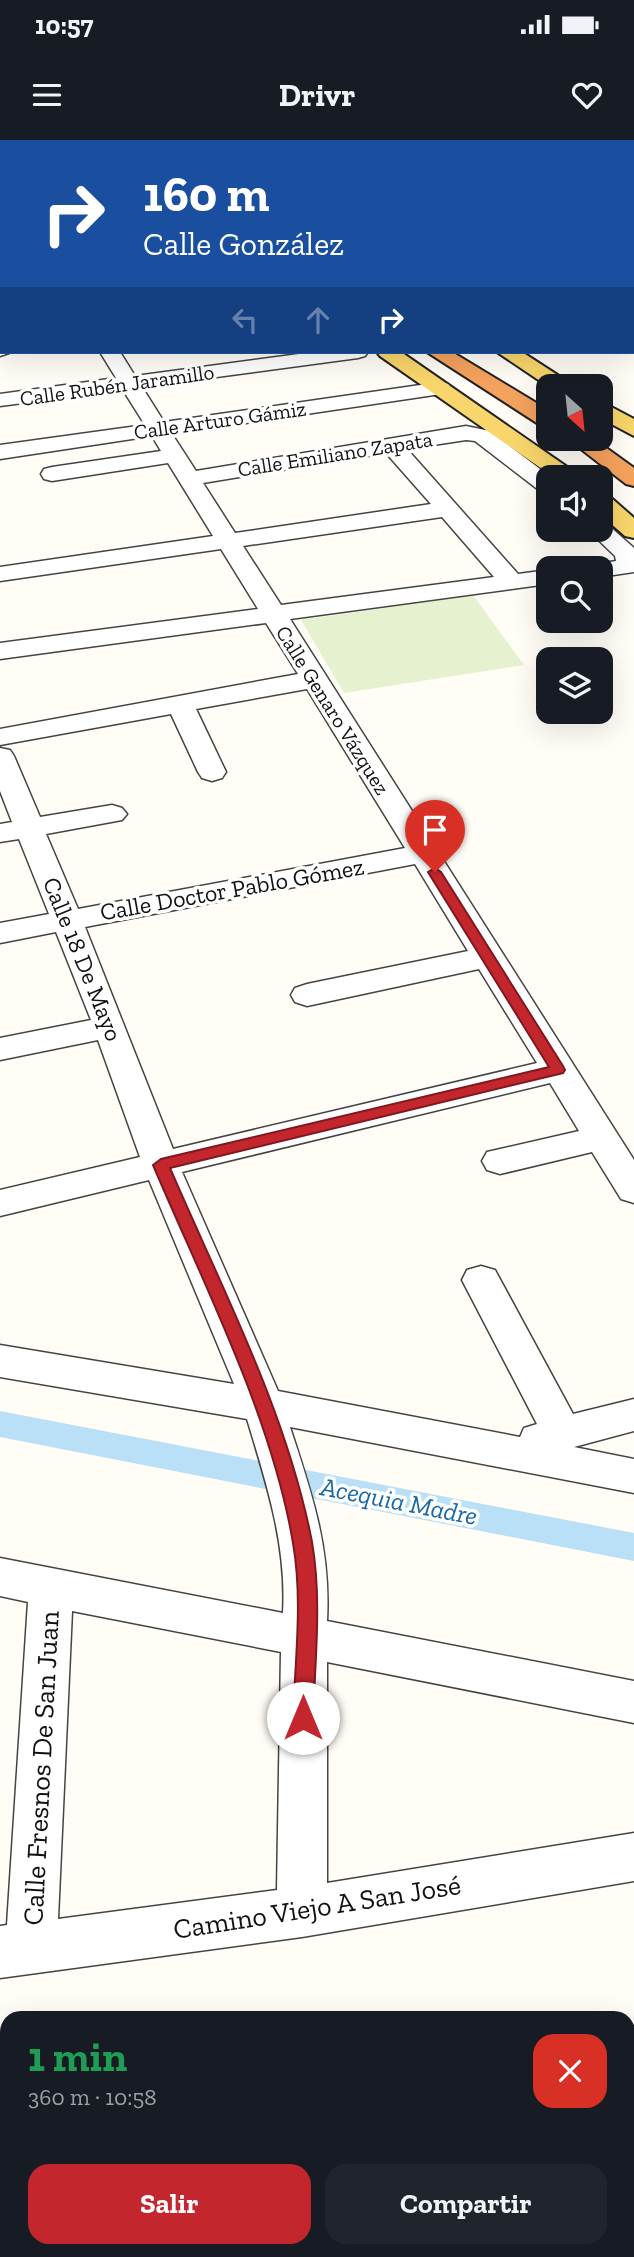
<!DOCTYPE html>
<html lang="es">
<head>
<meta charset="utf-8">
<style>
  :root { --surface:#171b24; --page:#20242c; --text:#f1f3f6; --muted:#9ea1a6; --accent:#c4262e }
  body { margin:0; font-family:"Zilla Slab",serif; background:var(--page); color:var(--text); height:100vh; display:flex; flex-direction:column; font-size:26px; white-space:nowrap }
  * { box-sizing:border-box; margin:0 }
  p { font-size:23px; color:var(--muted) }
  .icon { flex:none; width:38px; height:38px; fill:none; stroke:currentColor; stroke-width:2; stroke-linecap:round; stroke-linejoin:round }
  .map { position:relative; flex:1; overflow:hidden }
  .side { position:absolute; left:0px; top:1871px; width:635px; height:247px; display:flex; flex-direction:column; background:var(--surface); border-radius:21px 21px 0 0; box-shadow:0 7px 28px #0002 }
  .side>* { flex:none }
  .top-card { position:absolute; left:0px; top:0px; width:635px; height:214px; box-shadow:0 7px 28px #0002; background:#1a4fa0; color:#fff; overflow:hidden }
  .needle { width:46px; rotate:153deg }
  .buttons { position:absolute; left:536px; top:234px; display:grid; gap:14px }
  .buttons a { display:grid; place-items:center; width:77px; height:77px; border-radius:14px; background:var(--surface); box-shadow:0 7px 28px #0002; font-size:35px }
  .pin { position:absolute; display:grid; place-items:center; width:60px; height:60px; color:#fff; margin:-72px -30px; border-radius:50% 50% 50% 0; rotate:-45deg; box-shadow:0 0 7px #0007 }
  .pin .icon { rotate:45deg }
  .me { position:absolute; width:77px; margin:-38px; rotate:0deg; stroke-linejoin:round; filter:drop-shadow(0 0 5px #0008) }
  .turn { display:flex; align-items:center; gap:24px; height:147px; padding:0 28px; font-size:32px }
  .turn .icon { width:91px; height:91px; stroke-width:2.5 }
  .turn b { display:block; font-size:49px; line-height:60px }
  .lanes { display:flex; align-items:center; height:66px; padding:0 28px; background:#0003; justify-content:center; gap:35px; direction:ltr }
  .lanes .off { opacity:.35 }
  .round { display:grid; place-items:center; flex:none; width:74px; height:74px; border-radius:21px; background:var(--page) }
  .headline { display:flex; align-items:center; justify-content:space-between; height:119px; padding:0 28px }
  h1 { font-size:42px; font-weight:800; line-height:52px; color:#1e9e55 }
  .button { display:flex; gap:14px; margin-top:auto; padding:14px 28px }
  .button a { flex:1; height:80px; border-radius:21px; background:var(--accent); color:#fff; font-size:28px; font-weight:800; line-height:80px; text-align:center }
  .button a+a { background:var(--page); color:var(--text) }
  .status { display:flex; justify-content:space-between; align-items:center; height:49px; padding:0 35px; background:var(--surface); direction:ltr }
  .status svg { height:19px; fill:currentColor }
  header { display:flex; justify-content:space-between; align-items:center; height:91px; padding:0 28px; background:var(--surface); font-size:32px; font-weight:800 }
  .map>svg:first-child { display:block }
  .pitch { fill:#e6f2cf }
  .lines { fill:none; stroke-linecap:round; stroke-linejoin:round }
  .canal { fill:#b9e0f7; fill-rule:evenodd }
  .highway-tunnel { stroke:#dbdad3; stroke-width:19; stroke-dasharray:19 10; stroke-linecap:butt }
  .minor-casing { stroke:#444; stroke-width:3 }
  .major-casing { stroke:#222; stroke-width:4 }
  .highway-casing { stroke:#222; stroke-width:4 }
  .minor { fill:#fff; fill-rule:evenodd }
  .major { fill:#f9d66b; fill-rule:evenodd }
  .highway { fill:#f5a25d; fill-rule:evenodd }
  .route { fill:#c4262e; stroke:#7f191e; stroke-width:2 }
  .labels { text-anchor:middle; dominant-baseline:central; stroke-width:7; stroke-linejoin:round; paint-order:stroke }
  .far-street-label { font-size:21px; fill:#111; stroke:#fff }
  .street-label { font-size:24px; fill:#111; stroke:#fff }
  .water-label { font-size:26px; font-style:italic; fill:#1768a6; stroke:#fff }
  .near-street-label { font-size:28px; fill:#111; stroke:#fff }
</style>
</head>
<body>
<div class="status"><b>10:57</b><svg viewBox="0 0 49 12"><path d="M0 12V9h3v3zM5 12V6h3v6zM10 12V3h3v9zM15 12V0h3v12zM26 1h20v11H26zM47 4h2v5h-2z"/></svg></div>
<header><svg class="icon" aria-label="menu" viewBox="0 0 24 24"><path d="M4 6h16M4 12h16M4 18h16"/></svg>Drivr<svg class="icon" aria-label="heart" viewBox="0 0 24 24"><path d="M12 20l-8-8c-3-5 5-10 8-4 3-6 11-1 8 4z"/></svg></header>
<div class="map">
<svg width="634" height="2117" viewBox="0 0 634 2117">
  <rect width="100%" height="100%" fill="#fffdf5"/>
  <path class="pitch" d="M 473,455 L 524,525 L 344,553 L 301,480 Z"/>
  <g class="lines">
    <path class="canal" d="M 0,1271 L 634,1393 L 634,1421 L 0,1297 Z"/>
    <path class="highway-tunnel" d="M 103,0 L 106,2
      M 150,0 L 153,2"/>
    <g class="minor-casing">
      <path id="minor" d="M 0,118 L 2,118 L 2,130 L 0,130 Z
        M 0,159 L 2,159 L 2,171 L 0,171 Z
        M 0,203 L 2,212 L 9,213 L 0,216 Z
        M 100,212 L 120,212 L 135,236 L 314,212 L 368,212 L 365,216 L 358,218 L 142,247 L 164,282 L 441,242 L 448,244 L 451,248 L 448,252 L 441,254 L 172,294 L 196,331 L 466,286 L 490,291 L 552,338 L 548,338 L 548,353 L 540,351 L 475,301 L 466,300 L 407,309 L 518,434 L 548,430 L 548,444 L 290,479 L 634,1020 L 634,1063 L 621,1059 L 592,1012 L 500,1034 L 487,1030 L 482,1021 L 487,1012 L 579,991 L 550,943 L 182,1032 L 278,1251 L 520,1297 L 524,1288 L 537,1284 L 462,1140 L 467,1130 L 481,1126 L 495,1130 L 573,1274 L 634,1259 L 634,1291 L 574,1307 L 634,1319 L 634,1353 L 290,1287 C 312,1354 331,1409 327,1481 L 634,1541 L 634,1583 L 327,1522 L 327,1743 L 634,1693 L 634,1741 L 302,1797 L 0,1838 L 0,1786 L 7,1785 L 28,1462 L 0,1456 L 0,1418 L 283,1473 C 287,1405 266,1342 247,1279 L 0,1237 L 0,1205 L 234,1244 L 149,1040 L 0,1076 L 0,1050 L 140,1017 L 98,900 L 0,920 L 0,898 L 91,880 L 56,792 L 0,803 L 0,783 L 49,774 L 19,699 L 0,702 L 0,684 L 12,682 L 0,651 L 0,608 L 10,610 L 14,616 L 40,677 L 112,665 L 122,668 L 127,674 L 122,680 L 46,694 L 78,769 L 405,708 L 307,549 L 196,569 L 226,632 L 222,638 L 212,641 L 202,638 L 198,632 L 171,574 L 0,605 L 0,589 L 298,534 L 266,483 L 0,519 L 0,503 L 258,469 L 221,409 L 0,441 L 0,427 L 213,396 L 168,323 L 52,341 L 44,339 L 41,334 L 44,329 L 52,327 L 161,311 L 152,296 L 0,319 L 0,305 L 145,285 L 123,250 L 0,266 L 0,254 L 116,238 ZM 386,313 L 431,364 L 235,393 L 203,343 ZM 442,377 L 494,437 L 281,465 L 243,406 ZM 415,724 L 468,811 L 307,844 L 295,848 L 291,855 L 295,862 L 307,866 L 479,829 L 537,923 L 173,1009 L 85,787 ZM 72,1471 L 281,1512 L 277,1750 L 58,1779 Z
        M 600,383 L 608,385 L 634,408 L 634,432 L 600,437 L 600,429 L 589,429 L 591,425 L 616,421 L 615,416 L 588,390 L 600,390 Z
        M 7,1966 L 7,2022 L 0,2023 L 0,1967 Z"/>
    </g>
    <g class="major-casing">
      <path id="major" d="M 61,0 L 79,0 L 80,2 L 62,2 Z
        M 169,0 L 190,0 L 191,2 L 170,2 Z
        M 0,26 L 2,26 L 2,36 L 0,36 Z
        M 377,212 L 401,212 L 583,338 L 555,338 L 380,216 Z
        M 497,212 L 522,212 L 576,247 L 549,247 Z
        M 600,261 L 634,279 L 634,296 L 600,278 Z
        M 600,354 L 609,356 L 634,378 L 634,398 L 625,396 L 600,374 Z"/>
    </g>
    <g class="highway-casing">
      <path id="highway" d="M 427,212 L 452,212 L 548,270 L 548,287 L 540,285 Z
        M 568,299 L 594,299 L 634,328 L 634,346 L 626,344 Z"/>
    </g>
    <use href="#minor" class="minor"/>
    <use href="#major" class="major"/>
    <use href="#highway" class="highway"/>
  </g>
  <path class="route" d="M 435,728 L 441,732 L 563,926 L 565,930 L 563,933 L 170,1028 C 222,1149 287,1272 312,1402 C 322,1459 315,1521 313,1578 L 310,1585 L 303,1588 L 296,1585 L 293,1578 C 295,1521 303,1460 293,1403 C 272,1277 203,1143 153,1025 L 161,1019 L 549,927 L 428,732 Z"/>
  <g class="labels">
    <g class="far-street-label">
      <text transform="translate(117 245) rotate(-8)">Calle Rubén Jaramillo</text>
      <text transform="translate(220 280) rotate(-8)">Calle Arturo Gámiz</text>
      <text transform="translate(335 314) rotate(-9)">Calle Emiliano Zapata</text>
      <text transform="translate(333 570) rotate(58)">Calle Genaro Vázquez</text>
    </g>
    <g class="street-label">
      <text transform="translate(232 749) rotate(-10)">Calle Doctor Pablo Gómez</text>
      <text transform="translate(83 819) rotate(68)">Calle 18 De Mayo</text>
    </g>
    <g class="water-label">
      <text transform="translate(399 1361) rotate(11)">Acequia Madre</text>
    </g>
    <g class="near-street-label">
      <text transform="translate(41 1628) rotate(-87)">Calle Fresnos De San Juan</text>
      <text transform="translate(317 1767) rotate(-9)">Camino Viejo A San José</text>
    </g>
  </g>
</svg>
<div class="buttons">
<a><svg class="needle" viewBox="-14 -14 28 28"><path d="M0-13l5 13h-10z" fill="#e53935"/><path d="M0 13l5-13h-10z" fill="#9ea1a6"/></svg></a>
<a><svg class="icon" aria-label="sound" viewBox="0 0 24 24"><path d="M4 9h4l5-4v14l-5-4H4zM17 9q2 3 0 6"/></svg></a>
<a><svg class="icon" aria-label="search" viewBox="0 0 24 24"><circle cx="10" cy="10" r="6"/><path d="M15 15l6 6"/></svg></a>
<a><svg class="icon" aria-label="layers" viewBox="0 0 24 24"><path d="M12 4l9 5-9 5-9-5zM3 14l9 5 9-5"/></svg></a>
</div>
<div class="pin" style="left:435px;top:732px;background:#d93025"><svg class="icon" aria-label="arrive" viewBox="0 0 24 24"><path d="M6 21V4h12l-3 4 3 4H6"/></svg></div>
<svg class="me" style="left:303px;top:1578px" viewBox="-20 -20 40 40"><circle r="19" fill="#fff"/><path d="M0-13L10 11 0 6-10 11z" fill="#c4262e"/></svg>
<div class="top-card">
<div class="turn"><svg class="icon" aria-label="right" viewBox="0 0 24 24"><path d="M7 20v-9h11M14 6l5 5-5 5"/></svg><div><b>160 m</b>Calle González</div></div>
<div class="lanes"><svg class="icon off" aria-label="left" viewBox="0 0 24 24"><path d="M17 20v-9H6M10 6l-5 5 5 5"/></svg><svg class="icon off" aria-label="ahead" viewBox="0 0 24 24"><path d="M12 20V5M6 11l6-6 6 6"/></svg><svg class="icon" aria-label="right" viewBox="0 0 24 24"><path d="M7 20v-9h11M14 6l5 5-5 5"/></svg></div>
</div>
<section class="side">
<div class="headline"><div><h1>1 min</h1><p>360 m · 10:58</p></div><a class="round" style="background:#d93025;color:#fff"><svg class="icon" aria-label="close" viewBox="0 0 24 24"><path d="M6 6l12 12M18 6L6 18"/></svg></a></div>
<div class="button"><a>Salir</a><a>Compartir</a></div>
</section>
</div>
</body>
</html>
